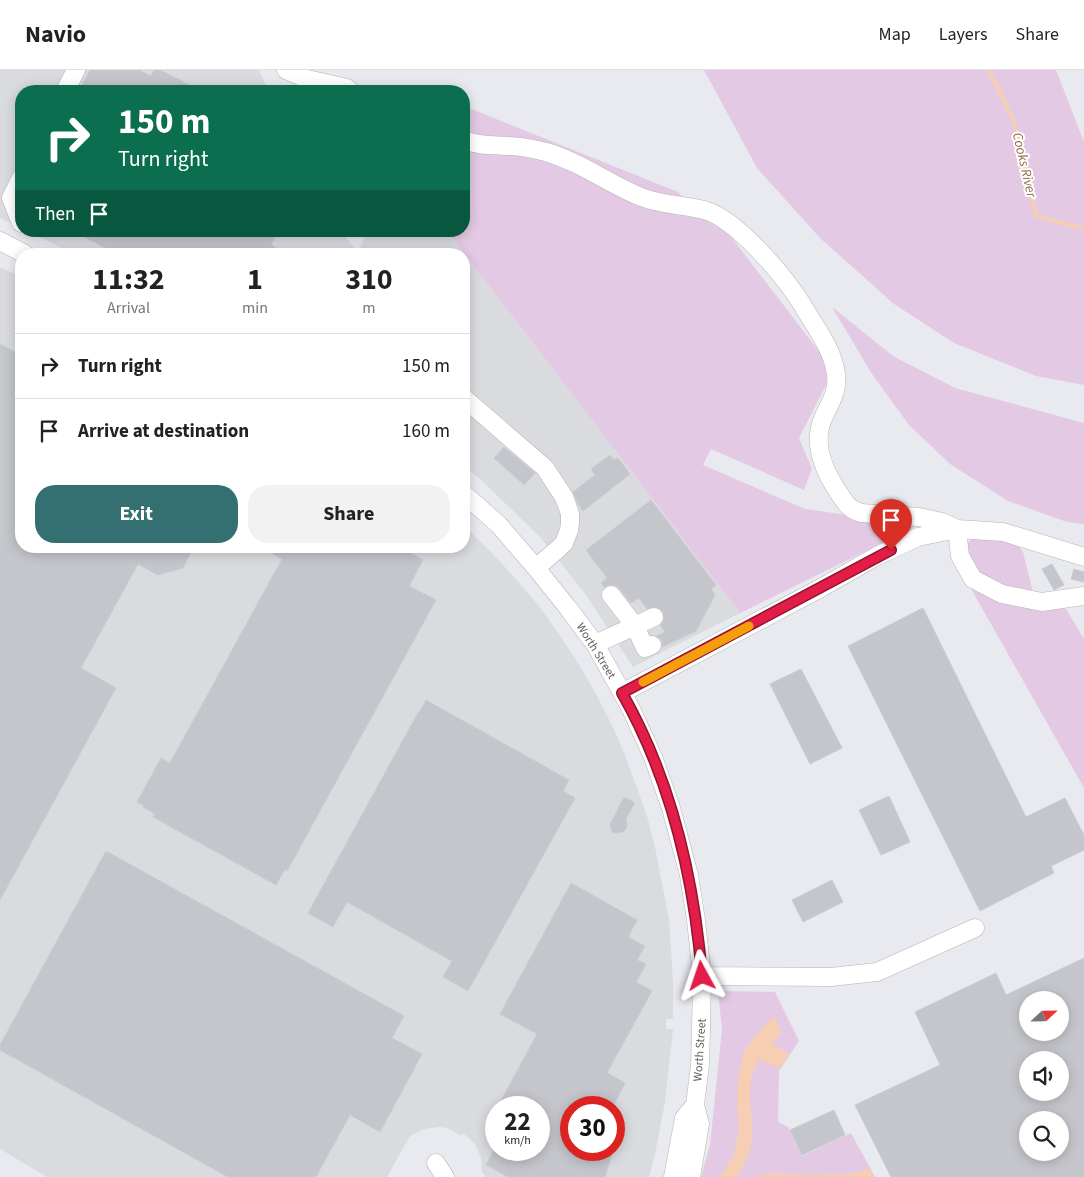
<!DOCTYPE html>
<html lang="en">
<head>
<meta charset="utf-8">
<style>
  :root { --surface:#fff; --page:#f2f2f2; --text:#222; --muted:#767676; --line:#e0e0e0; --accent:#347072 }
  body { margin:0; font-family:"Source Sans 3",sans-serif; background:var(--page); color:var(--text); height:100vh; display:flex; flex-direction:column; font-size:19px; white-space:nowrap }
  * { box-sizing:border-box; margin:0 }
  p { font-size:16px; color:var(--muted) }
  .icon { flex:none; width:28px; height:28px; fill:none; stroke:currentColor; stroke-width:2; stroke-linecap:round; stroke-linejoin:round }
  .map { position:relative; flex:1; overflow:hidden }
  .sheet { position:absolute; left:15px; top:178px; width:455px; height:305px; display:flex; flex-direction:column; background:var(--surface); border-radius:20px; box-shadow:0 2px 12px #0003 }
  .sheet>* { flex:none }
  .hud { position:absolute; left:15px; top:15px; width:455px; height:152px; border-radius:20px; box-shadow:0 2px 12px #0003; background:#0b6e4f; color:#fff; overflow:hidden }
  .needle { width:32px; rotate:68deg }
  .tools { position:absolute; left:1019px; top:921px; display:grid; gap:10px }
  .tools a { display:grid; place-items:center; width:50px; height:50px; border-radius:50%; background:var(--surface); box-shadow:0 2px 12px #0003; font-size:25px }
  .speed { position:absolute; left:485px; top:1026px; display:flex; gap:10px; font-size:25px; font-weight:700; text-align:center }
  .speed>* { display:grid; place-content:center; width:65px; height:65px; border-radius:50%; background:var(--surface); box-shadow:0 2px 12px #0003; line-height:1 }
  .speed small { font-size:12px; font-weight:400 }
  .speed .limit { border:8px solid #d22; background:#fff; color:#111 }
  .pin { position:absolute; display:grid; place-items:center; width:42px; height:42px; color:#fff; margin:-51px -21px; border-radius:50% 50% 50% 0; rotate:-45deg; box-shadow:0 0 5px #0007 }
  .pin .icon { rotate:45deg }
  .me { position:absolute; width:55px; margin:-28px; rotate:355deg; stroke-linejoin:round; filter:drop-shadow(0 0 4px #0008) }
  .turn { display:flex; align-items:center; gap:18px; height:105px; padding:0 20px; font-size:22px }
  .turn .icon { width:65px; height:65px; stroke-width:2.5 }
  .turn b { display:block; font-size:35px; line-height:42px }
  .then { display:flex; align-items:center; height:48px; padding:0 20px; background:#0003; gap:10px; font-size:19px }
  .eta { display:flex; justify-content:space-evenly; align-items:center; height:85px; text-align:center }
  .eta b { font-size:30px; font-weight:700; line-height:35px }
  .cta { display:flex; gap:10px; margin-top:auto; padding:10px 20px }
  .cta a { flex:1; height:58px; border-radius:20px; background:var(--accent); color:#fff; font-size:20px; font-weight:700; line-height:58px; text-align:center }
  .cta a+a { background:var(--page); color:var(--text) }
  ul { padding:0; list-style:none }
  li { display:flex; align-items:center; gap:15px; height:65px; padding:0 20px; border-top:1px solid var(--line) }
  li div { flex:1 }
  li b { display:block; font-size:19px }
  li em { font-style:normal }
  header { display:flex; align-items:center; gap:30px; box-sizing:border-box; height:70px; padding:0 25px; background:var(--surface); border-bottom:1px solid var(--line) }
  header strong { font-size:24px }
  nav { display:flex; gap:28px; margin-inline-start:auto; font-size:18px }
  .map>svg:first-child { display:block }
  .industrial { fill:#dadbdf; fill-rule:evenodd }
  .green { fill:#e3c9e4 }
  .water { fill:#f5ceb4 }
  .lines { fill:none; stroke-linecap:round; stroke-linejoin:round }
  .stream { stroke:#f5ceb4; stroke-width:4 }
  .building { fill:#c5c6cb; stroke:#c8ccd4; fill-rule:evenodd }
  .minor-casing { stroke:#b6b4b1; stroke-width:19 }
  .minor { stroke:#fff; stroke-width:18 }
  .route-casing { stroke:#92132f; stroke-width:12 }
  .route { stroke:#e11d48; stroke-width:9 }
  .slow { stroke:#f59e0b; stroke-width:9 }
  .labels { text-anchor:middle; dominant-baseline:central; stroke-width:4; stroke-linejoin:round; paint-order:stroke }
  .street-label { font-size:12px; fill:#676360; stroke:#fff }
  .water-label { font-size:14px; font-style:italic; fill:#956e4a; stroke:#fff }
</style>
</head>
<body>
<header>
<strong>Navio</strong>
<nav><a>Map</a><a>Layers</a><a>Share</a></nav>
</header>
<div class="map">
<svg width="1084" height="1107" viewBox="0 0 1084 1107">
  <rect width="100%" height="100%" fill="#e9eaf0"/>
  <path class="industrial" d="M 0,0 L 259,0 L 269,21 L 21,21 L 21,158 L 0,148 Z
    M 28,161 L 341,161 L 358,183 L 367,161 L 447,161 L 740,543 L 633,597 L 586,525 L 540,467 L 479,408 L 464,396 L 464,184 L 73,184 Z
    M 0,197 L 21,207 L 21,476 L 464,476 L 464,455 L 491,482 L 515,508 L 538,535 L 559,564 L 578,593 L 596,624 L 612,655 L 625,685 L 647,746 L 655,777 L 669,849 L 673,912 L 673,949 L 666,949 L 666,959 L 673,959 L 665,1032 L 655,1084 L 649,1107 L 486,1107 L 482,1102 L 481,1088 L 475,1074 L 464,1064 L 460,1065 L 447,1058 L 439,1057 L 424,1059 L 410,1066 L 387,1107 L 47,1107 L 0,1079 ZM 496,1038 L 539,1038 L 539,1080 L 496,1080 ZM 571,1038 L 614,1038 L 614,1080 L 571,1080 Z"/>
  <path class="green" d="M 704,0 L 1056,0 L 1084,72 L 1084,315 L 1036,306 L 954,273 L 894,234 L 820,168 L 757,98 Z
    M 464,36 L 678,122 L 696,144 L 729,164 L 824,288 L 827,313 L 799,368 L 812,399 L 804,420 L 711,379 L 703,395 L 805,439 L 919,455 L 740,543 L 447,161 L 464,161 Z
    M 832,237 L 893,286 L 955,318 L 1084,353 L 1084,454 L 1067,452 L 1008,431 L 950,394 L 909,355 L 872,304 Z
    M 974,468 L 991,469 L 1016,473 L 1023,482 L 1033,523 L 1007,520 L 976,502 L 964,475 Z
    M 970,517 L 1018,536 L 1066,539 L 1084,569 L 1084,718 Z
    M 718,921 L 775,922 L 799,971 L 779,1001 L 778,1052 L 788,1057 L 802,1086 L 851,1063 L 875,1107 L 701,1107 L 710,1075 L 722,959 Z"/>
  <path class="water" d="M 775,946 L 781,963 L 772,974 L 789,984 L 780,998 L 758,990 C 745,1014 752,1034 752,1059 C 751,1064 752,1070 751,1075 C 748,1087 743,1097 737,1107 L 719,1107 L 733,1088 L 739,1060 L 737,1036 L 738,1009 L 744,981 L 758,962 Z
    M 870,1098 L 873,1107 L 757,1107 L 771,1103 L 803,1105 L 851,1104 Z"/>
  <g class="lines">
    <path class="stream" d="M 989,0 L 1014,51 L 1036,146 L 1084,159"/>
  </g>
  <path class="building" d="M 90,0 L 139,0 L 151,6 L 154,0 L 160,0 L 202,21 L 79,21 Z
    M 73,161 L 278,161 L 271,175 L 287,184 L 117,184 Z
    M 0,274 L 21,285 L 21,476 L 194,476 L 183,498 L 158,505 L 138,494 L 81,598 L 116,618 L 0,830 Z
    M 504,377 L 535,403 L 524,415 L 494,388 Z
    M 610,385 L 614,390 L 618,388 L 630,404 L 583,441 L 578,434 L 573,422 L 595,405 L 591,399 Z
    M 651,430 L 716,515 L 711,519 L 715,525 L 696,561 L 662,577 L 662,570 L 656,566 L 665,562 L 660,555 L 663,553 L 664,548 L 663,542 L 660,539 L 655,537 L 647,539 L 639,528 L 631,533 L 619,518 L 615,515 L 609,515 L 604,517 L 601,513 L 607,508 L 586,480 Z
    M 276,476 L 397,476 L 423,490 L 409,516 L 436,530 L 287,801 L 285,799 L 276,815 L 153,747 L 155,744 L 143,737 L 144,736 L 137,732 L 161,688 L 170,693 L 282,489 L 272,483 Z
    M 1052,494 L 1064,515 L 1054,520 L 1042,499 Z
    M 1074,499 L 1084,502 L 1084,512 L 1071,509 Z
    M 923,538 L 1026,747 L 1065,728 L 1084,765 L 1084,780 L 1051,796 L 1054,803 L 980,841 L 848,576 Z
    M 801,599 L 842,678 L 810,694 L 770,614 Z
    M 426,630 L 569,710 L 563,721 L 575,728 L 468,921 L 443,907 L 452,891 L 347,832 L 333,857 L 308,843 L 419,641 L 420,642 Z
    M 889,726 L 910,772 L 881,785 L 859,740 Z
    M 624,727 L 635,733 L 626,749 L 627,756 L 625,760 L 623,762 L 616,763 L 612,762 L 610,755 Z
    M 106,781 L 404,946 L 392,968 L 422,984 L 380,1062 L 350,1045 L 316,1107 L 228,1107 L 0,980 L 0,975 Z
    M 832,810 L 843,832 L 803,852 L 792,830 Z
    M 571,813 L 637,850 L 628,867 L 645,876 L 637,890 L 646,894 L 636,912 L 652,921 L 607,1003 L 625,1013 L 612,1038 L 571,1038 L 571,1080 L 613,1080 L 605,1107 L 508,1107 L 486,1095 L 494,1080 L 539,1080 L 539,1038 L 497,1038 L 537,964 L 500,944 Z
    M 1084,888 L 1084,1107 L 891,1107 L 855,1035 L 940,995 L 915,942 L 996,903 L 1006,925 ZM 1028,930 L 1060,930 L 1060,962 L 1028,962 ZM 1028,990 L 1060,990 L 1060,1022 L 1028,1022 ZM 1028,1050 L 1060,1050 L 1060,1082 L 1028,1082 Z
    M 834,1040 L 845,1065 L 802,1085 L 790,1060 Z"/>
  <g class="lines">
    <g class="minor-casing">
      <path id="minor" d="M 286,0 L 307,9 L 347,18 L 350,21
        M 65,21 L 76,0
        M 464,70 C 478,76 493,75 508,76 C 521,76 534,79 546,82 C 580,92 609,114 641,127 C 662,135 683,135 704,140 C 736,148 786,208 803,236 C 815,257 833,279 836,304 C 838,322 831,331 824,346 C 812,371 822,396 835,417 C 843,429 847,439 861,443 L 919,447 L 942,452 L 957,459 L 960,486 L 973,509 L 1002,524 L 1042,532 L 1084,526
        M 21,108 L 11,128 L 21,153
        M 0,171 L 25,184
        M 464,328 L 545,398 L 564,427 L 567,435 L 570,444 L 570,453 L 569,460 L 564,473 L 559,478 L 536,498
        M 464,424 L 499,455 L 536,498 L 568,538 L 595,574 L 631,639 L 653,687 L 671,738 L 689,805 L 696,850 L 702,906 L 701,961 L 700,995 L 695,1035 L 700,1054 L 691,1107
        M 611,525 L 635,556 L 654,547
        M 595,574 L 635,556 L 645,578 L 652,575
        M 622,623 L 819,519 L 877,486 L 918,467 L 957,459 L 1003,462 L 1084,487
        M 702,906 L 831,907 L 877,902 L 975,858
        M 436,1093 L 445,1107
        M 673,1107 L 684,1048 L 695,1035"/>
    </g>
    <use href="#minor" class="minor"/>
  </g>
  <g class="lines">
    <g class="route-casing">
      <path id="route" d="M 702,906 C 694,808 671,709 622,623 L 891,480"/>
    </g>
    <use href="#route" class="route"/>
    <path class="slow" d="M 643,612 L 749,556"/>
  </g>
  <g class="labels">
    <g class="street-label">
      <text transform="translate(596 581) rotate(58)">Worth Street</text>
      <text transform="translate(700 980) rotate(-86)">Worth Street</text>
    </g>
    <g class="water-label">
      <text transform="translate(1024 95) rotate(77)">Cooks River</text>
    </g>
  </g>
</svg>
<div class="tools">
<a><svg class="needle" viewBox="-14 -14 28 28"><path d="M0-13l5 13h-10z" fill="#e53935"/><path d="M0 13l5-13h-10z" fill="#767676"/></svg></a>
<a><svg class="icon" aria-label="sound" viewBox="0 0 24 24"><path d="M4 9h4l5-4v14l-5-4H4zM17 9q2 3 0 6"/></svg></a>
<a><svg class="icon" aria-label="search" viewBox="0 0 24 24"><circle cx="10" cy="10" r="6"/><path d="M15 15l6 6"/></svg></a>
</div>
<div class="speed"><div>22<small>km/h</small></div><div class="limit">30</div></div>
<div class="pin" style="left:891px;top:480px;background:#d93025"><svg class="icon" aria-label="arrive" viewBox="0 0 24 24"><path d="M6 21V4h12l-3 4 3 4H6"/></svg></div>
<svg class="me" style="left:702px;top:906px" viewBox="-20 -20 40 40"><path d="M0-17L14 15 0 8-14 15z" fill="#e11d48" stroke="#fff" stroke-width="4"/></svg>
<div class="hud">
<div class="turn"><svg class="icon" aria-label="right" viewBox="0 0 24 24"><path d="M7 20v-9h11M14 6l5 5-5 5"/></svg><div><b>150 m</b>Turn right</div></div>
<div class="then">Then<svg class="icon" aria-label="arrive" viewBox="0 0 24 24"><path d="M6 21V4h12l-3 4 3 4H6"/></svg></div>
</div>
<section class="sheet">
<div class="eta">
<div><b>11:32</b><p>Arrival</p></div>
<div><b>1</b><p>min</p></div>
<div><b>310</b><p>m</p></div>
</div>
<ul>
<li><svg class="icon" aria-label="right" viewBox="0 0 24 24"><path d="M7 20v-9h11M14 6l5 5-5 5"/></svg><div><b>Turn right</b></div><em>150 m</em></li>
<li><svg class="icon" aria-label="arrive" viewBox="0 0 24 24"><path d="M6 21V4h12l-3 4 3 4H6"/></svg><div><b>Arrive at destination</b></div><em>160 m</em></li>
</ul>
<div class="cta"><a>Exit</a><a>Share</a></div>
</section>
</div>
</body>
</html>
